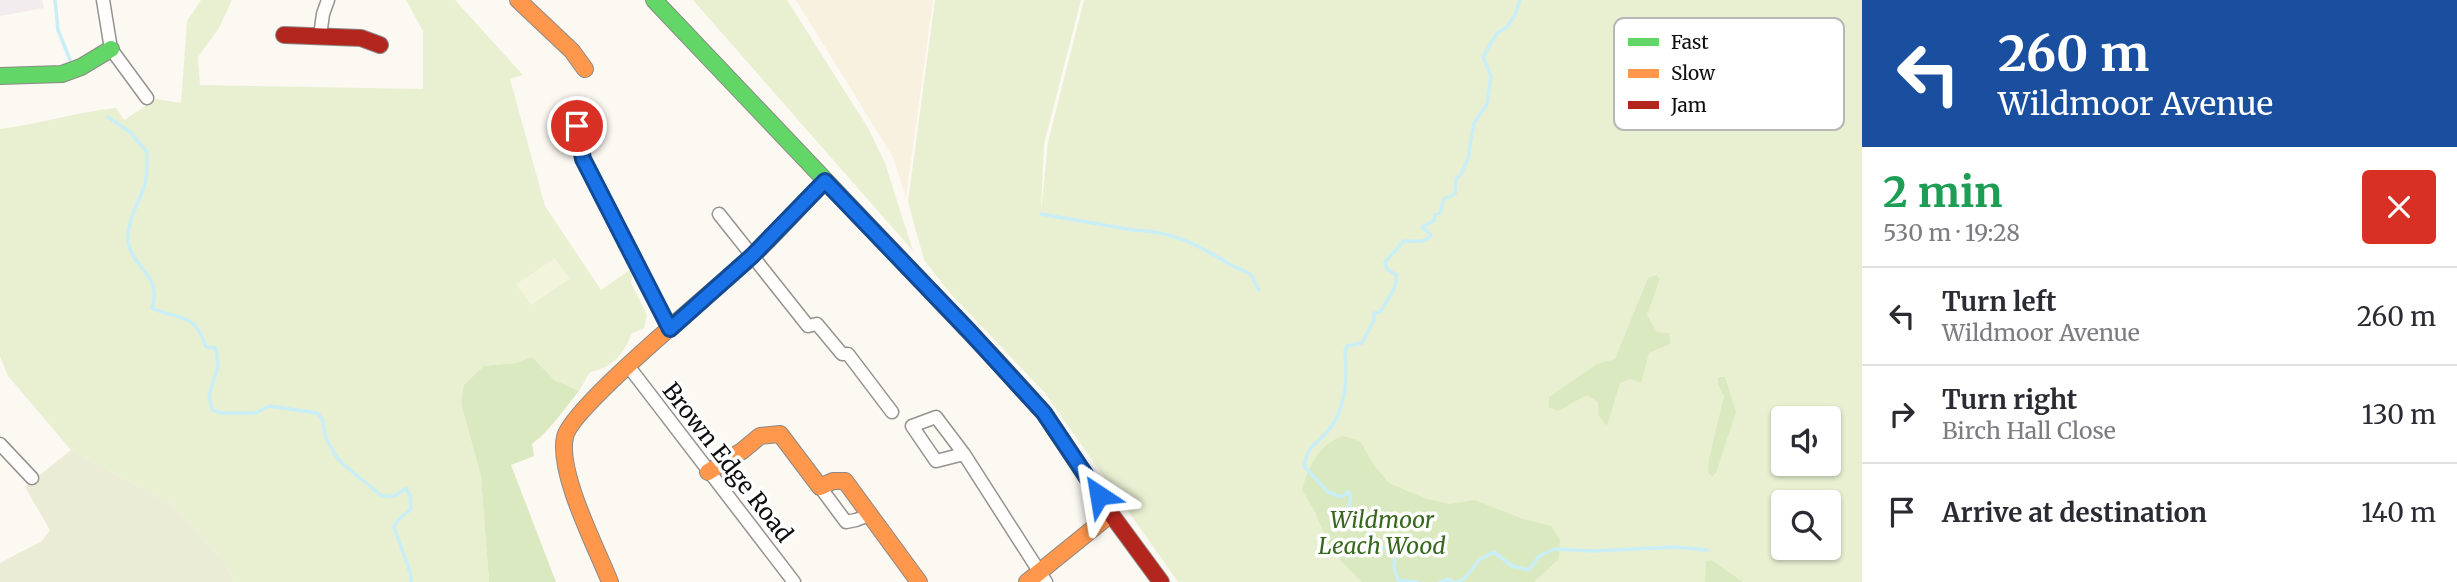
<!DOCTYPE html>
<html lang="en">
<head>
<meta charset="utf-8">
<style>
  :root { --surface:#fff; --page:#f2f2f3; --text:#2b2b33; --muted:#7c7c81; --line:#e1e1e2 }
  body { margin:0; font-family:Merriweather,serif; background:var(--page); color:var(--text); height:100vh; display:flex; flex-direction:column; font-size:26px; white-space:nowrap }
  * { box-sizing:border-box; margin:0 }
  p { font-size:23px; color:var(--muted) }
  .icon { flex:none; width:38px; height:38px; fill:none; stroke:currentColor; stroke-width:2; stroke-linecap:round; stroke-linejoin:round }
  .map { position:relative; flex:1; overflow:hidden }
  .panel { display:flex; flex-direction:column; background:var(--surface); width:595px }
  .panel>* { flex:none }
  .hud { background:#1a4fa0; color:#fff; overflow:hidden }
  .controls { position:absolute; left:1771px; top:406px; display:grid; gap:14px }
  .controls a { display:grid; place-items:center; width:70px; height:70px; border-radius:7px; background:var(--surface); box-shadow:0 2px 5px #0004; font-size:35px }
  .pin { position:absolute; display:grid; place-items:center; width:60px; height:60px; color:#fff; margin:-30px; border:4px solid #fff; border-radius:50%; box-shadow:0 2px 7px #0007 }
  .me { position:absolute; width:77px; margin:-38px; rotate:327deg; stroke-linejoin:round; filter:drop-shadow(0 0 5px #0008) }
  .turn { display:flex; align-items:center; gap:24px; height:147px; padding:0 21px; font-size:32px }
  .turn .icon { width:91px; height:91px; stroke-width:2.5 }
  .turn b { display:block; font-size:49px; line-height:60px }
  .round { display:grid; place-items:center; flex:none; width:74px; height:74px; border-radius:7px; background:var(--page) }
  .overview { display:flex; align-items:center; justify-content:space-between; height:119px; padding:0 21px }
  h1 { font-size:42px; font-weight:700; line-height:52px; color:#1e9e55 }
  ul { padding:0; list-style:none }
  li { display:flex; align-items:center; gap:21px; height:98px; padding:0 21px; border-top:2px solid var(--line) }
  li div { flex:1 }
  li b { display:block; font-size:26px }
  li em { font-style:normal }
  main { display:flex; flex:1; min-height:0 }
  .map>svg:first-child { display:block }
  .industrial { fill:#f2ecef }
  .farmland { fill:#f9f1df }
  .green { fill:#e9f0d2; fill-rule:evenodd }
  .forest { fill:#dbe9c0 }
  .cemetery { fill:#eaecd6 }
  .pitch { fill:#f2f4dc }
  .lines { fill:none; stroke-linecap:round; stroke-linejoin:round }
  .stream { stroke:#c9eef6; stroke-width:3.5 }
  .street-casing { stroke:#959391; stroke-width:15 }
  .fast-casing { stroke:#8c8a87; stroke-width:18 }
  .slow-casing { stroke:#8c8a87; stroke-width:18 }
  .jam-casing { stroke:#8c8a87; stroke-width:18 }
  .street { stroke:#fffefd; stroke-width:12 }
  .fast { stroke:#63d668; stroke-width:16 }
  .slow { stroke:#ff974d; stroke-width:16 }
  .jam { stroke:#b3261e; stroke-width:16 }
  .route-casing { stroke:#114b97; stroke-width:18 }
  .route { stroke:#1a73e8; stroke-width:12 }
  .labels { text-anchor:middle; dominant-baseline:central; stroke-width:7; stroke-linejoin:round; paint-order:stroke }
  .street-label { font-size:23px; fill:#0e0e0e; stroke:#fff }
  .park-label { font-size:23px; font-style:italic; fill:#38681d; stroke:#fff }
  .key { fill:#fff; stroke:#b7b7b7; stroke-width:2 }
  .key-label { font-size:19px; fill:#0e0e0e }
</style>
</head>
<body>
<main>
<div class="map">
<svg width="1862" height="582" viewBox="0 0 1862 582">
  <rect width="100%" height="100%" fill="#fcf8f2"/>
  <path class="industrial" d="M 0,0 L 42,0 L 44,8 L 0,16 Z"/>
  <path class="farmland" d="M 796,0 L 933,0 L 906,197 L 893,157 Z"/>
  <path class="green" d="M 201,0 L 232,0 L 219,28 L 198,57 L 200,85 L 423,89 L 423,31 L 406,0 L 455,0 L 523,75 L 510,79 L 545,206 L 601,290 L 634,267 L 631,283 L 647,315 L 644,328 L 631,334 C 625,354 610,369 590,372 L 579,391 L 553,381 L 531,358 L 517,363 L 484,366 L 461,404 L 481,476 L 489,582 L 234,582 L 227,565 L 171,504 L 71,450 L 8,376 L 0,356 L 0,129 C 39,124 77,112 116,108 L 124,120 L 156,99 L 181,103 L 187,21 Z
    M 693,0 L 787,0 L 868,128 L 885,163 L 913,251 Z
    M 935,0 L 1081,0 L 1044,144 L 1041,212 L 1048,142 L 1084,0 L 1862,0 L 1862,582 L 1178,582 L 1045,393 L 951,294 L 924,260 L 908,202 ZM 1783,418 L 1829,418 L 1829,464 L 1783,464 ZM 1783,502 L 1829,502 L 1829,548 L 1783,548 Z"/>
  <path class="forest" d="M 1656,275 L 1660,279 L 1647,315 L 1657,332 L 1669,333 L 1670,344 L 1649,353 L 1641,383 L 1630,379 L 1620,383 L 1607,426 L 1598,415 L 1598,402 L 1587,395 L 1558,411 L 1549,407 L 1549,397 L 1597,364 L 1615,359 L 1648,278 Z
    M 532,357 L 554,380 L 579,391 C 564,409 550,431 532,444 L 534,456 L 511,465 L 556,582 L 489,582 L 481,476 L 461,404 L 464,385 L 484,366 L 516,363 Z
    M 1718,377 L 1725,377 L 1736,412 L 1716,473 L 1712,477 L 1708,472 L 1709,459 L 1724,396 L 1718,385 Z
    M 1343,436 L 1360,441 L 1374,465 L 1389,483 L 1424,498 L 1449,504 L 1475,500 L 1523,519 L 1551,526 L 1560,540 L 1559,559 L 1534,582 L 1362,582 L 1332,552 L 1314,510 L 1302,490 C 1308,467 1319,444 1343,436 Z
    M 1711,560 L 1743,582 L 1705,582 L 1706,561 Z"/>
  <path class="cemetery" d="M 71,450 L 171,504 L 227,565 L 234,582 L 0,582 L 0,563 L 42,541 L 50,530 L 25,487 Z"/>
  <path class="pitch" d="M 555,258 L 570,279 L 531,305 L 516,284 Z"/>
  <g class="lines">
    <path class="stream" d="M 55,0 L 58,30 L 70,60
      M 108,117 L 130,132 L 147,152 C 146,162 148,174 145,184 C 140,201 126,222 128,241 C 131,268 163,274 152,308 C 182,322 193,310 206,347 L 216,348 L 218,366 L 209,395 L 212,410 L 222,413 L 256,413 L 269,406 L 317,413 L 323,420 L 325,436 L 335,455 L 344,465 L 382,496 L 395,496 L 406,488 L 410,496 L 411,509 L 398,520 L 394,527 L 411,575 L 411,582
      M 1041,214 L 1133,230 C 1173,231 1198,245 1231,265 C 1237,269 1246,270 1251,275 C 1254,279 1256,286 1259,290
      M 1417,582 L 1398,580 L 1394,567 L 1396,549 C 1373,550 1373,541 1366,522 L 1351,515 L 1348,508 L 1351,498 L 1349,492 L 1341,497 L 1328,492 L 1304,466 C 1309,443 1315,447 1328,431 C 1347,408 1347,379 1345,351 L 1347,346 L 1362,343 C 1367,335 1369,328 1374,321 L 1374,313 L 1380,312 C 1387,301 1398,287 1396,275 L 1387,269 L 1385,262 L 1404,241 C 1415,240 1423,245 1431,235 L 1422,227 L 1434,221 L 1435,215 L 1440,213 L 1444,199 L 1455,194 L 1456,179 L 1461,175 L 1468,158 L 1474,123 L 1487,104 L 1491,76 L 1483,57 L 1497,33 L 1507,27 L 1515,15 L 1520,0
      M 1440,582 L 1448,579 L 1454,582
      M 1458,582 L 1464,579 L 1480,559 L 1494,552 L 1512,566 L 1529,570 L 1539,556 L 1555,549 L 1594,551 L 1675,547 L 1707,550"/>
    <g class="street-casing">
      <path id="street" d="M 103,0 L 111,49 L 147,98
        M 320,36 L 323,14 L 328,0
        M 577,126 L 583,159 L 670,329
        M 719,214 L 808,326 L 817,324 L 842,354 L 848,354 L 892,412
        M 629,367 L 794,582
        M 0,444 L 32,478
        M 964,454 L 936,461 L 912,426 L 936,417 L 964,454 L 1046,582
        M 820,487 L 846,522 L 856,520 L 869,515"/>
    </g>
    <g class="fast-casing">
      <path id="fast" d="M 654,0 L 997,361
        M 0,76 L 62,74 L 81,67 L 111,49"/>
    </g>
    <g class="slow-casing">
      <path id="slow" d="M 518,0 L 572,51 L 585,69
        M 708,472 L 742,451 L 760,436 L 780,434 L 820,487 L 833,481 L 845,481 L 919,582
        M 610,582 C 596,547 557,472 565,437 C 571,407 720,286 751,257 C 777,233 800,206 825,181
        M 1027,582 L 1111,514"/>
    </g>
    <g class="jam-casing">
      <path id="jam" d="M 284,35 L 361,38 L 380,45
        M 997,361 L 1044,413 L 1111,514 L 1161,582"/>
    </g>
    <use href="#street" class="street"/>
    <use href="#fast" class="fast"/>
    <use href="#slow" class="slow"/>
    <use href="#jam" class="jam"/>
  </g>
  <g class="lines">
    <g class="route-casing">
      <path id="route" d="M 577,126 L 583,159 L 670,329 L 752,256 L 825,181 L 969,331 L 1044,413 L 1099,495"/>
    </g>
    <use href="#route" class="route"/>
  </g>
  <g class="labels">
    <g class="street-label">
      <text transform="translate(728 462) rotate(52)">Brown Edge Road</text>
    </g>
    <g class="park-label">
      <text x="1382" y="519">Wildmoor<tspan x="1382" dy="26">Leach Wood</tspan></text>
    </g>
  </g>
  <rect x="1614" y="18" width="230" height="112" rx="10" class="key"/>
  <rect x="1628" y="38" width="31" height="8" fill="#63d668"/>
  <rect x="1628" y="69" width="31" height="9" fill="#ff974d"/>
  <rect x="1628" y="101" width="31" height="8" fill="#b3261e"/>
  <g class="key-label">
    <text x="1671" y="49">Fast</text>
    <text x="1671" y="80">Slow</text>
    <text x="1671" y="112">Jam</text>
  </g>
</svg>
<div class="controls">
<a><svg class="icon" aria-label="sound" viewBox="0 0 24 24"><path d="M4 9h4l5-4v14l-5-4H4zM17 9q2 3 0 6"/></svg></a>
<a><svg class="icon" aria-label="search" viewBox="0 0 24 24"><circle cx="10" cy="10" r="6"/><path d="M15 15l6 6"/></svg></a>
</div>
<div class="pin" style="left:577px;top:126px;background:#d93025"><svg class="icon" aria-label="arrive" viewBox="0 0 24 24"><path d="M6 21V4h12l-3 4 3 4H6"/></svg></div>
<svg class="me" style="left:1099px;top:495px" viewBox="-20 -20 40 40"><path d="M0-17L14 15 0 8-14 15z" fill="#1a73e8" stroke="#fff" stroke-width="4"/></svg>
</div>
<section class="panel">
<div class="hud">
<div class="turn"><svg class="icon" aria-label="left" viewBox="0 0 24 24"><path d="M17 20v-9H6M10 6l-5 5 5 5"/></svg><div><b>260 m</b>Wildmoor Avenue</div></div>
</div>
<div class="overview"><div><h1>2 min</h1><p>530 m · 19:28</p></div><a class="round" style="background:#d93025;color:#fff"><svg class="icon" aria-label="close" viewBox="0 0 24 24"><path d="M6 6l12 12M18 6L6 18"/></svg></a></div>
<ul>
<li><svg class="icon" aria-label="left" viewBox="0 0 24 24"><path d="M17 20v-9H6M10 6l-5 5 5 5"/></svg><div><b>Turn left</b><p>Wildmoor Avenue</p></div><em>260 m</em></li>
<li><svg class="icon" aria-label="right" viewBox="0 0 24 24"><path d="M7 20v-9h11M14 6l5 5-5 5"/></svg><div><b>Turn right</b><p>Birch Hall Close</p></div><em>130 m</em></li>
<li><svg class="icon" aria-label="arrive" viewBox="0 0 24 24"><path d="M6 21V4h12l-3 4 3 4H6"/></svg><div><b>Arrive at destination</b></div><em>140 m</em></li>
</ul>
</section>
</main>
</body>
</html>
